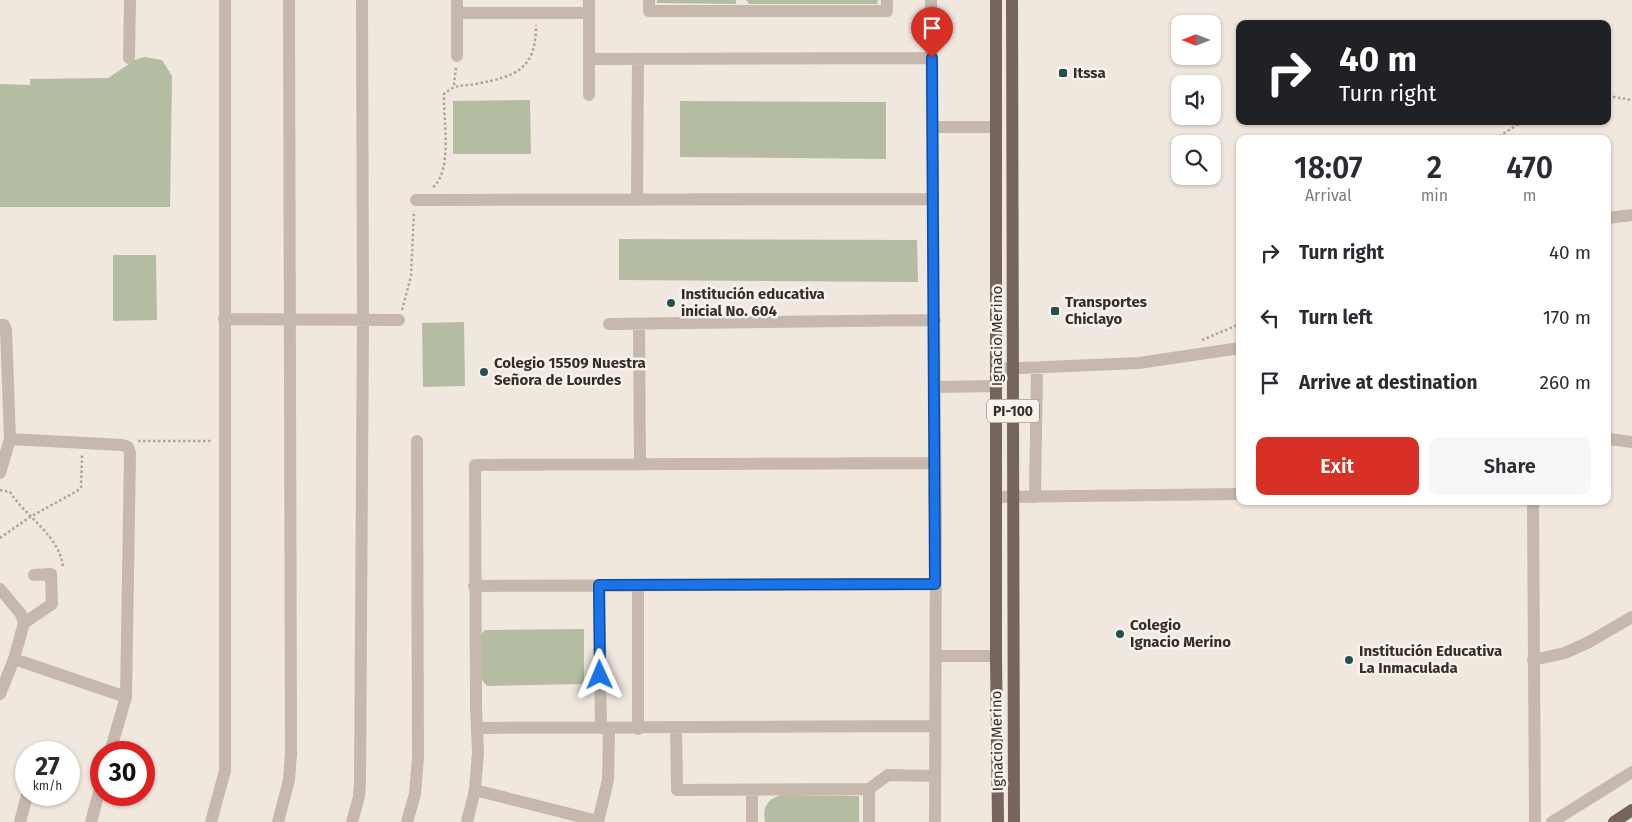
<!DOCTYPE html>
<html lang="en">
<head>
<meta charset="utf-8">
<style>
  :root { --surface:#fff; --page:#f7f7f7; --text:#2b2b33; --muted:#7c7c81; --accent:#d93025 }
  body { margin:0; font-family:"Fira Sans",sans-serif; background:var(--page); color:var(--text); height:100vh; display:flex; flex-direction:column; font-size:19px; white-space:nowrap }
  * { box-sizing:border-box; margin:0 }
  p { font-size:16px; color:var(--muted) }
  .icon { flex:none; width:28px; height:28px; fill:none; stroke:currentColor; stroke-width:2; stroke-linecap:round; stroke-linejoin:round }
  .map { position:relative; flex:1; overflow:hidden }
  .details { position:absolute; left:1236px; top:135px; width:375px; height:370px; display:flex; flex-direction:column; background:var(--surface); border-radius:10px; box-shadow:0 1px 4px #0004 }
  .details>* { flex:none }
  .banner { position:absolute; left:1236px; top:20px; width:375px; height:105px; border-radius:10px; box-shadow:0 1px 4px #0004; background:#202124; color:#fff; overflow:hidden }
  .needle { width:32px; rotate:270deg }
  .controls { position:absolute; left:1171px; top:15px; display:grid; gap:10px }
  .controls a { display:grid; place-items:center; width:50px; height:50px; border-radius:10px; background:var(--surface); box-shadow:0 1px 4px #0004; font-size:25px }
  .speed { position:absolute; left:15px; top:741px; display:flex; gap:10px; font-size:25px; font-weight:700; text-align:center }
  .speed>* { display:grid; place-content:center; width:65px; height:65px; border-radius:50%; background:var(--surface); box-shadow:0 1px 4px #0004; line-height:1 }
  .speed small { font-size:12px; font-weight:400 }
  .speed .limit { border:8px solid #d22; background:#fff; color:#111 }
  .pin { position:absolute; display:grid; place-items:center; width:42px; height:42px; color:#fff; margin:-51px -21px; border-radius:50% 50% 50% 0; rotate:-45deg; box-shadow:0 0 5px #0007 }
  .pin .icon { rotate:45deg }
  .me { position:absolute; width:55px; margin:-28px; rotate:359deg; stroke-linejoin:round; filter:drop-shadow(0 0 4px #0008) }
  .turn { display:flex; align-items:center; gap:18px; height:105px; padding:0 20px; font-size:22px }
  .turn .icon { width:65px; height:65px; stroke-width:2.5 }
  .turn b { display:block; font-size:35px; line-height:42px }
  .eta { display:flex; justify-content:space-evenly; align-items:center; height:85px; text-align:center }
  .eta b { font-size:30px; font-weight:600; line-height:35px }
  .primary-button { display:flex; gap:10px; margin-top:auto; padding:10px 20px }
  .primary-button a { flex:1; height:58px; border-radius:10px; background:var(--accent); color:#fff; font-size:20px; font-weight:600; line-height:58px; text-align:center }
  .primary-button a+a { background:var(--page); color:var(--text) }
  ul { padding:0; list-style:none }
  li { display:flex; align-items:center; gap:15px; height:65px; padding:0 20px }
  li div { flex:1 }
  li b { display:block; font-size:19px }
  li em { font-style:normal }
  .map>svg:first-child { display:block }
  .green { fill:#b4bda1 }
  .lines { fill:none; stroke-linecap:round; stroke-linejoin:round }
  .path { stroke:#b2a297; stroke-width:2.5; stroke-dasharray:2.5 2.5; stroke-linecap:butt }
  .street { stroke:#c6b8ac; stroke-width:12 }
  .primary { stroke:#75655d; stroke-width:12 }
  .route-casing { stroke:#114b97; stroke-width:12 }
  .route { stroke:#1a73e8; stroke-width:9 }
  .poi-dot { fill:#255052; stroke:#f8f2eb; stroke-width:2 }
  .labels { text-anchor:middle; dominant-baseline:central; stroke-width:5; stroke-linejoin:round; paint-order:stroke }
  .shield { fill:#f8f2eb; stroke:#706864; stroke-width:1 }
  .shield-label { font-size:14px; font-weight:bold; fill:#362d2a }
  .poi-label { font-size:15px; font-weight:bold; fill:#362d2a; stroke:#f8f2eb; text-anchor:start }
  .street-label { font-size:15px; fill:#362d2a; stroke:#f8f2eb }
</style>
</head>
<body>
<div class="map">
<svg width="1632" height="822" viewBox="0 0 1632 822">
  <rect width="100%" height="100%" fill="#f0e7df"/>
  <path class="green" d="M 657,0 L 736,0 L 736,4 L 657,3 Z
    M 746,0 L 878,0 L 877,4 L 749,4 Z
    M 144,57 L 162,60 L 172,76 L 170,207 L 0,207 L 0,84 L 30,85 L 30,79 L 108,78 L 135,60 Z
    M 530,100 L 531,154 L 453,154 L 453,101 Z
    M 680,101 L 886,102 L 886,159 L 680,157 Z
    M 619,239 L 917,240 L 918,282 L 619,280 Z
    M 113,255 L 156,255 L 157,320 L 113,321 Z
    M 464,322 L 465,386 L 423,387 L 422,323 Z
    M 584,629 L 584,684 L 487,686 L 481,679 L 480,635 L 485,630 Z
    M 782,795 L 859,796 L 859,822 L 765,822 C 762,807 768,798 782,795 Z"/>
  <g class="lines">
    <path class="path" d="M 454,85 L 456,67
      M 1608,96 L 1632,100
      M 1495,139 L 1523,121
      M 433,187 C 453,171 443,118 444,94 C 457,83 460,87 476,84 C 516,76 536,70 536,25
      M 402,310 L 411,276 L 414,211
      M 1202,340 L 1240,324
      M 138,441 L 212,441
      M 0,490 L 10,492 C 26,517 61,537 63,568
      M 0,538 L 30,517 L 77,491 L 81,487 L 82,455"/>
    <path class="street" d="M 457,0 L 457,56
      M 649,0 L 649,11 L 887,11 L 887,0
      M 931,0 L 936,523 L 935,822
      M 457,13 L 589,13
      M 129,58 L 130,0
      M 589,59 L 932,58
      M 589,95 L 589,0
      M 933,127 L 996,127
      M 416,200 L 933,199
      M 637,200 L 638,59
      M 1608,218 L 1632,215
      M 224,319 L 399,320
      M 609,324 L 935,320
      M 639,324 L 640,464
      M 0,325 L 4,325 L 6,330 L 10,439 L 0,473
      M 997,369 L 1139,363 L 1240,348
      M 935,387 L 997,386
      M 10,439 L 122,445 L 128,447 L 130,453 L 126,697 L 110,752
      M 1608,439 L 1632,442
      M 996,497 L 1240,494
      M 1035,497 L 1037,368
      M 1533,501 L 1535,822
      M 599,585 L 601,728
      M 474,586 L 935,584
      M 638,586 L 638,729
      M 0,589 L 21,614 L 24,623
      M 936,656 L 996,656
      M 14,659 L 126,697
      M 1533,660 L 1565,653 L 1589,642 L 1632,617
      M 0,694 L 14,659 L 24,623 L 52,604 L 51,574 L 34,575
      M 477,728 L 935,726
      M 676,729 L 677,790 L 869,789 L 888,775 L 935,776
      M 475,790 L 598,821
      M 20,822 L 27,795
      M 91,822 L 101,785
      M 211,822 L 225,771 L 225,0
      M 278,822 L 289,780 L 291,754 L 289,0
      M 352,822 L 359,797 L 360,782 L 363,319 L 362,0
      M 407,822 L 415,794 L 418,758 L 417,441
      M 467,822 L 475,790 L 478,752 L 476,706 L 475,465 L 935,463
      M 598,822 L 608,780 L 609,729
      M 752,822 L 752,791
      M 869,822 L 869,789
      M 1552,822 L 1632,772"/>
    <path class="primary" d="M 996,0 L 996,656 L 998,822
      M 1012,0 L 1014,822
      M 1614,822 L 1632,810"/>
  </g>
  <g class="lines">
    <g class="route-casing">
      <path id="route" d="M 600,675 L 599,585 L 935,584 L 932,58"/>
    </g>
    <use href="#route" class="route"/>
  </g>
  <g class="poi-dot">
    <rect x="1058" y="68" width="10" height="10" rx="2.5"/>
    <circle cx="671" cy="303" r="5"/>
    <rect x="1050" y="306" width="10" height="10" rx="2.5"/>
    <circle cx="484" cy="372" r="5"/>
    <circle cx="1120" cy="634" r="5"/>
    <circle cx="1349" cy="660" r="5"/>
  </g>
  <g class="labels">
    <rect class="shield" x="987" y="399.5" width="52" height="23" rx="4"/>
    <g class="shield-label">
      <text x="1013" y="411">PI-100</text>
    </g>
    <g class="poi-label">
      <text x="1073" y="73">Itssa</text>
      <text x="681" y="294">Institución educativa<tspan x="681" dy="17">inicial No. 604</tspan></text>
      <text x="1065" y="302">Transportes<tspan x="1065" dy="17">Chiclayo</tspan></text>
      <text x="494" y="363">Colegio 15509 Nuestra<tspan x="494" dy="17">Señora de Lourdes</tspan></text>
      <text x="1130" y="625">Colegio<tspan x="1130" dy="17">Ignacio Merino</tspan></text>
      <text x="1359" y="651">Institución Educativa<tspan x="1359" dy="17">La Inmaculada</tspan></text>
    </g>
    <g class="street-label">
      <text transform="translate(997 336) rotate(-90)">Ignacio Merino</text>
      <text transform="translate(997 741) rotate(-91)">Ignacio Merino</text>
    </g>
  </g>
</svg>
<div class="controls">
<a><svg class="needle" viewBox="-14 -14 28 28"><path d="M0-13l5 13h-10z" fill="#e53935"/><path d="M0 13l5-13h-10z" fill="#7c7c81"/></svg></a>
<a><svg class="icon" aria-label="sound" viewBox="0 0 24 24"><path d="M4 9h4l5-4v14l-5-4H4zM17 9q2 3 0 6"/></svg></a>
<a><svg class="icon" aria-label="search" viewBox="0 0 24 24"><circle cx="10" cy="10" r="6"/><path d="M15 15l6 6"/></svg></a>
</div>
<div class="speed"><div>27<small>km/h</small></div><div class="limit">30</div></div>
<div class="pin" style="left:932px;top:58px;background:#d93025"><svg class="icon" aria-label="arrive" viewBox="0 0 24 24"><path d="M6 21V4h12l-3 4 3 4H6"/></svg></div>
<svg class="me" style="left:600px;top:675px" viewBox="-20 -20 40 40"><path d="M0-17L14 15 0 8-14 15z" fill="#1a73e8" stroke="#fff" stroke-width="4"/></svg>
<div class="banner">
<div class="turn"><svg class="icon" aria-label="right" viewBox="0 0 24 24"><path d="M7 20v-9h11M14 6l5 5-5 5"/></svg><div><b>40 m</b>Turn right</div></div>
</div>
<section class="details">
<div class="eta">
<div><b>18:07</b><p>Arrival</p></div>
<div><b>2</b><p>min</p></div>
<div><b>470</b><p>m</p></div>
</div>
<ul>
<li><svg class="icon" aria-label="right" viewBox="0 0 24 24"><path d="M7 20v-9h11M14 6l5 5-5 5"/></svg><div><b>Turn right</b></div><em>40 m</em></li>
<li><svg class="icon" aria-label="left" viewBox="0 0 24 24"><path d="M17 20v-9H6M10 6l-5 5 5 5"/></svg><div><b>Turn left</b></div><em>170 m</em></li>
<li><svg class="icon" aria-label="arrive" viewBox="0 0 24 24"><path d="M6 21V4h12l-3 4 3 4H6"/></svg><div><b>Arrive at destination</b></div><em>260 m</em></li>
</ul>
<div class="primary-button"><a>Exit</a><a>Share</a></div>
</section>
</div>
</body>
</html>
